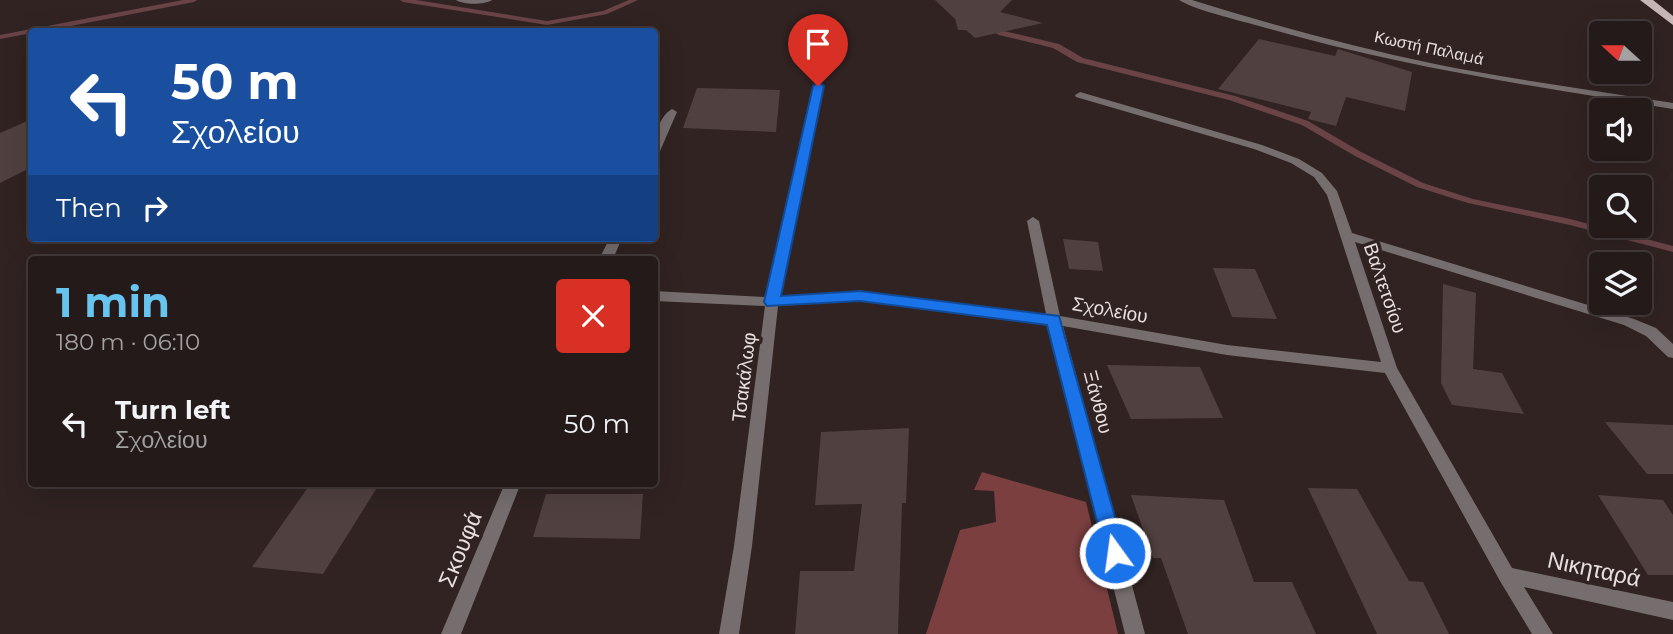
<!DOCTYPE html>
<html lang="en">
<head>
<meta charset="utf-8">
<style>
  :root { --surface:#241a1a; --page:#302727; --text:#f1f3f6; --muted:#a3a1a2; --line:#413839; --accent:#67c4ef }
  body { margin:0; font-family:Montserrat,sans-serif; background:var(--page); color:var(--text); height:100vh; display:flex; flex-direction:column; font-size:26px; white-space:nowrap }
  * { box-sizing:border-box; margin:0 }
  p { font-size:23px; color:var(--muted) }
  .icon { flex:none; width:38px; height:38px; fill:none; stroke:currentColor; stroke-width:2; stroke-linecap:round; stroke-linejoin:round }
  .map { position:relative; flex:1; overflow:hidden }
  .panel { position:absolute; left:28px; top:256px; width:630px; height:231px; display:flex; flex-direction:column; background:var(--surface); border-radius:7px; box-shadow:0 7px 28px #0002,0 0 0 2px var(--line) }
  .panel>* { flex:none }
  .banner { position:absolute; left:28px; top:28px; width:630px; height:214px; border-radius:7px; box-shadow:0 7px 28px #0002,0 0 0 2px var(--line); background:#1a4fa0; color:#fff; overflow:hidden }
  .needle { width:46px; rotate:291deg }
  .controls { position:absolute; left:1589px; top:21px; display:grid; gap:14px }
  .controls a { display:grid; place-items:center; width:63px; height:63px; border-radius:7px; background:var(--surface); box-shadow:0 7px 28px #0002,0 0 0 2px var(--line); font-size:35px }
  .pin { position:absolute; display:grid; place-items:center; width:60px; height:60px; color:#fff; margin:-72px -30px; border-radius:50% 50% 50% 0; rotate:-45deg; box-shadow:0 0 7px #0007 }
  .pin .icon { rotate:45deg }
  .me { position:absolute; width:77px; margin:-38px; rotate:346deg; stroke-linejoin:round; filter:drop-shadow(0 0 5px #0008) }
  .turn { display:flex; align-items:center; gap:24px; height:147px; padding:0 28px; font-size:32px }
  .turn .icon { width:91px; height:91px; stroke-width:2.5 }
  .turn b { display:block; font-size:49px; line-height:60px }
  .then { display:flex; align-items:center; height:66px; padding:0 28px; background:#0003; gap:14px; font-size:26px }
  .round { display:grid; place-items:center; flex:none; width:74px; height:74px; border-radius:7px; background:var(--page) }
  .headline { display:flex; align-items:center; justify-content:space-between; height:119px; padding:0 28px }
  h1 { font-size:42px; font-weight:700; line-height:52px; color:var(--accent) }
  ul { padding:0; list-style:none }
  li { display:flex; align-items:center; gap:21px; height:98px; padding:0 28px }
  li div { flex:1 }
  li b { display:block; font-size:26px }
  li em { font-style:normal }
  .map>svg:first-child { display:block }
  .forest { fill:#7b3f40 }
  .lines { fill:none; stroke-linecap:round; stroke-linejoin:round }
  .stream { fill:#6a4347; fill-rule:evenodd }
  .building { fill:#504140 }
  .street { fill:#766e6e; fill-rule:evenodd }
  .primary { fill:#c6b7b6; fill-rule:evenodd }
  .route { fill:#1a73e8; stroke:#114b97; stroke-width:2 }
  .labels { text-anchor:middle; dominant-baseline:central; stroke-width:7; stroke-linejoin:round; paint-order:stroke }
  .far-street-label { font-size:16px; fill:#eae0e0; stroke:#302322 }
  .street-label { font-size:19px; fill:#eae0e0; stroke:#302322 }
  .near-street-label { font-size:23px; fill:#eae0e0; stroke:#302322 }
</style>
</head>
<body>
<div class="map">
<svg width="1673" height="634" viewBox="0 0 1673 634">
  <rect width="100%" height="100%" fill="#302322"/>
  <path class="forest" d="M 982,472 L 1086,502 L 1118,634 L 926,634 L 960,530 L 996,522 L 994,491 L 974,490 Z"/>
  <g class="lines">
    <path class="stream" d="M 183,0 L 197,0 L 194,2 L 40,32 L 32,32 L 32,33 L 0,39 L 0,35 Z
      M 400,0 L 416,0 L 547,21 L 603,11 L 629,0 L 638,0 L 607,14 L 547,25 L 403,2 Z
      M 987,24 L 1004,31 L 1059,44 L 1083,58 L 1235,96 L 1308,121 L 1361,152 L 1423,183 L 1473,199 L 1570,219 L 1673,246 L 1673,252 L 1570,225 L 1468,203 L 1417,187 L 1355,156 L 1302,125 L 1229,100 L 1077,62 L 1053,48 L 999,35 L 985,27 L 983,26 Z"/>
  </g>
  <path class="building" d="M 935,0 L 1012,0 L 1000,12 L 1043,23 L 975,38 L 966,30 L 958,30 L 955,19 Z
    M 1259,39 L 1335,56 L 1338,49 L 1412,72 L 1405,111 L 1346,97 L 1336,126 L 1308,119 L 1311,112 L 1218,89 Z
    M 697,88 L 780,90 L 776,132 L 683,128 Z
    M 32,119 L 32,167 L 0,183 L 0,133 Z
    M 1063,239 L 1098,242 L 1103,271 L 1069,269 Z
    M 1213,268 L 1255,269 L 1277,319 L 1232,317 Z
    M 1443,284 L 1476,293 L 1473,369 L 1502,373 L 1524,414 L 1452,405 L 1441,383 Z
    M 1107,365 L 1200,367 L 1223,418 L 1131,419 Z
    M 1605,422 L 1673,425 L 1673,474 L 1647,474 Z
    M 909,428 L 906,503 L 902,503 L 898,634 L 795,634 L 800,571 L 854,571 L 862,504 L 815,505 L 821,432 Z
    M 311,483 L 380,483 L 323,574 L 252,567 Z
    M 1308,488 L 1357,489 L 1409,581 L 1423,582 L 1449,634 L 1377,634 Z
    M 546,494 L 643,494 L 640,539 L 533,537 Z
    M 1131,495 L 1224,500 L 1254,582 L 1292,582 L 1316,634 L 1188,634 L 1161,558 L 1153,558 Z
    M 1598,495 L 1663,500 L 1673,515 L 1673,575 L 1648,575 Z"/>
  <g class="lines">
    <path class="street" d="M 456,0 L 492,0 C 484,5 464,5 456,0 Z
      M 1179,0 L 1192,0 C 1272,25 1353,47 1435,64 C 1514,80 1594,90 1673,103 L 1673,109 C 1537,87 1403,67 1270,29 C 1247,22 1196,11 1179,0 Z
      M 818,83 L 823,86 L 780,297 L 860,291 L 1046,314 L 1027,221 L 1033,217 L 1039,221 L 1060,316 L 1227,345 L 1381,362 L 1327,195 L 1314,177 L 1291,163 L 1254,149 L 1076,97 L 1075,95 L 1080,92 L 1262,145 L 1299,159 L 1322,173 L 1337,191 L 1352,233 L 1634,319 L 1656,328 L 1673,344 L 1673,358 L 1668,357 L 1646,336 L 1624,325 L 1355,242 L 1397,368 L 1512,568 L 1673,602 L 1673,620 L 1524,587 L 1553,634 L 1532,634 L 1500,581 L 1385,373 L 1227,355 L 1063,326 L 1145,634 L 1125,634 L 1048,324 L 860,301 L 778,306 L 752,546 L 739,634 L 719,634 L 734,546 L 765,306 L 654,301 L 654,291 L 766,297 L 813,86 Z
      M 672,109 L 677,112 L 660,151 L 654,154 C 654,139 658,117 672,109 Z
      M 610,238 L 622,238 L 613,259 L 599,259 Z
      M 505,483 L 521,483 L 461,634 L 441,634 Z"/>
    <path class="primary" d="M 1640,0 L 1653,0 L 1673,16 L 1673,25 Z"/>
  </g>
  <path class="route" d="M 818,82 L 824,86 L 781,296 L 860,291 L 1059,316 L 1125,553 L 1122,560 L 1115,562 L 1108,560 L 1105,553 L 1047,325 L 860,301 L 767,306 L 764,302 L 813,86 Z"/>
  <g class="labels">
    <g class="far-street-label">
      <text transform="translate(1429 48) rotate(12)">Κωστή Παλαμά</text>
    </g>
    <g class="street-label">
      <text transform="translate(1385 288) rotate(71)">Βαλτετσίου</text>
      <text transform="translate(1110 310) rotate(10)">Σχολείου</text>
      <text transform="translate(744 377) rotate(-83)">Τσακάλωφ</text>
      <text transform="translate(1098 402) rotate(75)">Ξάνθου</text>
    </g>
    <g class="near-street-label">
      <text transform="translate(460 549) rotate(-68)">Σκουφά</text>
      <text transform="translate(1594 569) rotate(12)">Νικηταρά</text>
    </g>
  </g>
</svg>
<div class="controls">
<a><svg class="needle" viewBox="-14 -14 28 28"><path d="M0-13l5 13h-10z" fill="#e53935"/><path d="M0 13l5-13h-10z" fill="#a3a1a2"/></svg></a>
<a><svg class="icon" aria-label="sound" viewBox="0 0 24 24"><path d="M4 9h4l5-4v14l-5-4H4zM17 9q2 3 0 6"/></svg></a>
<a><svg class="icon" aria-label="search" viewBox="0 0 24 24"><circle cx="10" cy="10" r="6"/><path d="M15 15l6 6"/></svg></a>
<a><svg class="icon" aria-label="layers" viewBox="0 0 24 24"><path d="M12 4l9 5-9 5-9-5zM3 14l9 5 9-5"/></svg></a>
</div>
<div class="pin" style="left:818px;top:86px;background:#d93025"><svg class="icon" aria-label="arrive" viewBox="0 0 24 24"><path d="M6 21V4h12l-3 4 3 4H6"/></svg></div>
<svg class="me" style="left:1115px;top:553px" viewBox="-20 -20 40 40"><circle r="17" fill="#1a73e8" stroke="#fff" stroke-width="3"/><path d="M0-11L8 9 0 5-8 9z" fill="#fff"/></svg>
<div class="banner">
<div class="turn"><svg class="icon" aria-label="left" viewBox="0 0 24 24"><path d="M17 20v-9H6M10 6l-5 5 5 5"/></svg><div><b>50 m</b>Σχολείου</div></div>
<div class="then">Then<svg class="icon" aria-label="right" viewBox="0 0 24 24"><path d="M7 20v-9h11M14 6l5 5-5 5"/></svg></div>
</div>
<section class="panel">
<div class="headline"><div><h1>1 min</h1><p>180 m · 06:10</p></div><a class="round" style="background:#d93025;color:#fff"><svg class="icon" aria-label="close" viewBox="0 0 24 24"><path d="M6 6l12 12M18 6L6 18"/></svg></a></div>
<ul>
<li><svg class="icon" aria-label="left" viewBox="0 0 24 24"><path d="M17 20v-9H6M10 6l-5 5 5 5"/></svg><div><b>Turn left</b><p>Σχολείου</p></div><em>50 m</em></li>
</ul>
</section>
</div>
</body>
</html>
